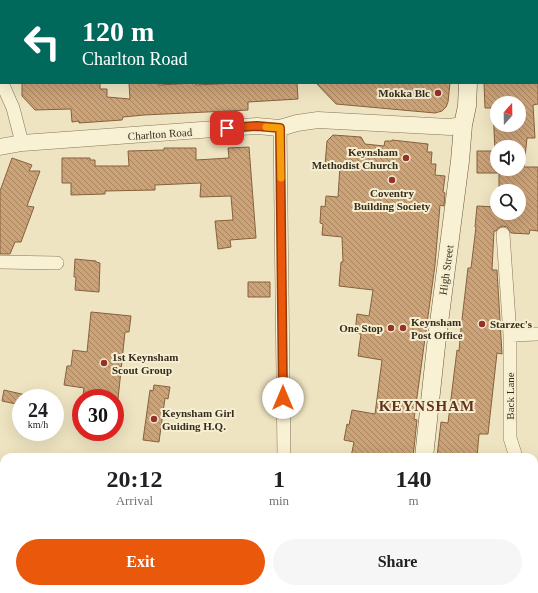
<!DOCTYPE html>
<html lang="en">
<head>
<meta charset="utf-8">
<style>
  :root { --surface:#fff; --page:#f6f6f6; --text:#202124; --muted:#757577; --accent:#ea580c }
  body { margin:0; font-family:Georgia,serif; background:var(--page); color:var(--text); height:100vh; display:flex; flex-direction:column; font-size:15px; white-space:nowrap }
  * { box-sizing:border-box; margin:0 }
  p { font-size:13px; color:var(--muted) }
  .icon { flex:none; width:22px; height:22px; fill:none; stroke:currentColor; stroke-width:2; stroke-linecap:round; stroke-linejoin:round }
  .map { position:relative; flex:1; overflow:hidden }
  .details { position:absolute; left:0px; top:453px; width:538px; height:140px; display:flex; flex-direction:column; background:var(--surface); border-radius:12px 12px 0 0; box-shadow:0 4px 16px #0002 }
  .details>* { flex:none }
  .guide { position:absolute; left:0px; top:0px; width:538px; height:84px; box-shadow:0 4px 16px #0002; background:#00695c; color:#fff; overflow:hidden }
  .needle { width:26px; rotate:20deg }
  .buttons { position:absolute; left:490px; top:96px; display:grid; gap:8px }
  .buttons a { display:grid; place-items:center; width:36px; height:36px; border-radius:50%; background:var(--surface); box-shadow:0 4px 16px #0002; font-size:20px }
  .speed { position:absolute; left:12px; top:389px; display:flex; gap:8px; font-size:20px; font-weight:700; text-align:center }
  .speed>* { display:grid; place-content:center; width:52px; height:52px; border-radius:50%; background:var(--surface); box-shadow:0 4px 16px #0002; line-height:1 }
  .speed small { font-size:10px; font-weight:400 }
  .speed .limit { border:6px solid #d22; background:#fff; color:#111 }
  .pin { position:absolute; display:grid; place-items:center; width:34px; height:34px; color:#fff; margin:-17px; border-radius:8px; box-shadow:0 2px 6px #0006 }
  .me { position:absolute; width:44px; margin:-22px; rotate:0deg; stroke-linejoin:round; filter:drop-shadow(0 0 3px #0008) }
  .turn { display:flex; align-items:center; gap:14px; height:84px; padding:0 16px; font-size:18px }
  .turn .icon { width:52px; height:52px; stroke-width:2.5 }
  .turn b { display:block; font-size:28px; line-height:34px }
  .eta { display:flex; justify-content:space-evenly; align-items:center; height:68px; text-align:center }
  .eta b { font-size:24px; font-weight:800; line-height:28px }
  .action { display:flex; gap:8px; margin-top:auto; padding:8px 16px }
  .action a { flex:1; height:46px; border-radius:24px; background:var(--accent); color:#fff; font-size:16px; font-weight:800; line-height:46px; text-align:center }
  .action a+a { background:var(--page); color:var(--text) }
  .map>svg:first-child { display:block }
  .building { fill:url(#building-back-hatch); stroke:#86613e; fill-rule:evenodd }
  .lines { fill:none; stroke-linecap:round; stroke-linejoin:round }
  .minor-casing { stroke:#877559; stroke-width:14 }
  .tertiary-casing { stroke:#877559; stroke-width:17 }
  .secondary-casing { stroke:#69563c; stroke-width:19 }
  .minor { stroke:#f9f1d4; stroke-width:13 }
  .tertiary { stroke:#f9f1d4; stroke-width:16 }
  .secondary { stroke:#f9f1d4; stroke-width:18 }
  .route-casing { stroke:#983908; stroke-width:10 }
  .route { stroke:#ea580c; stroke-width:7 }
  .slow { stroke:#f59e0b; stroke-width:7 }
  .poi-dot { fill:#963229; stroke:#f5eed0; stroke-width:1.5 }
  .labels { text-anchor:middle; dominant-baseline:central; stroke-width:4; stroke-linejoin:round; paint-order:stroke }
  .poi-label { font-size:11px; font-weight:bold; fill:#372c1d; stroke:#f5eed0; text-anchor:start }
  .street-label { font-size:11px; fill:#372c1d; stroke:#f5eed0 }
  .district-label { font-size:15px; font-weight:bold; letter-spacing:1px; fill:#63321c; stroke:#f5eed0 }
</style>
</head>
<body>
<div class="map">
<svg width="538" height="593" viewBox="0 0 538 593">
  <defs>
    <pattern id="building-back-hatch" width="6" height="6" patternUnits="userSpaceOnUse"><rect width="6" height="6" fill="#cca277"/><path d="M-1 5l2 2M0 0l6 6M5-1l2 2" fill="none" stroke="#a68461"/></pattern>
  </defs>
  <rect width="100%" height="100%" fill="#eee4c1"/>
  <path class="building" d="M 22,83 L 100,83 L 100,89 L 107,89 L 107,97 L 130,99 L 129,83 L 159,83 L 159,85 L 195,83 L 196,85 L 239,83 L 297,83 L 298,99 L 248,102 L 248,110 L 144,115 L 123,117 L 122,120 L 79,123 L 79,121 L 72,122 L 71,109 L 35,110 L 22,96 Z
    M 316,83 L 450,83 L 448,102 L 446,107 L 442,111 L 435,113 L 336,104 Z
    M 484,83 L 538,83 L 538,104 L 533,105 L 535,138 L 527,138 L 524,167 L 538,167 L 538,231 L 530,230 L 529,234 L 511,233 L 507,227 L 503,226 L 498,228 L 496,231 L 494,231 L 492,270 L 497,270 L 502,354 L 497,353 L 488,434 L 479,434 L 477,457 L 437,457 L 441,422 L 448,423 L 457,350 L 459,351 L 461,328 L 468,268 L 471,268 L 476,227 L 475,227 L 477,206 L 497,207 L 497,213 L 519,213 L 519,191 L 499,191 L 499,173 L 477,173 L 477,151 L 495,151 L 493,108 L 485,108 ZM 497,103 L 519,103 L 519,125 L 497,125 ZM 497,147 L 519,147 L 519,169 L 497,169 Z
    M 333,135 L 361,137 L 365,144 L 384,146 L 385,141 L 392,141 L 392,140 L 428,144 L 427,152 L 432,152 L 431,164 L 436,164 L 435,175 L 445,176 L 443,192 L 445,193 L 444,206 L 440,205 L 435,265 L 414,419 L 417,420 L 413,457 L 351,457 L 354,442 L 344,440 L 347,424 L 349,425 L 352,410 L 375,414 L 382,360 L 358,356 L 361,334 L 355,333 L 357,314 L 369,316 L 373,290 L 339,286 L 341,262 L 343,262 L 342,237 L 322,235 L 323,224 L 320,223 L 321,206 L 325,207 L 326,196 L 338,197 L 340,166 L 325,165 L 327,141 Z
    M 249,147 L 256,238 L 230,240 L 231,247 L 218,249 L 215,221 L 233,220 L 231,196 L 200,197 L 201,183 L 155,185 L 155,190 L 105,191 L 105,194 L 71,195 L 71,183 L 62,183 L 62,158 L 90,158 L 90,160 L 95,160 L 95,166 L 129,166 L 128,151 L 164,150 L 164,148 L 196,148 L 196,160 L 229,158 L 228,148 Z
    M 12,158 L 32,165 L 29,171 L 40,171 L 27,206 L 34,207 L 21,242 L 15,242 L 10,254 L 0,254 L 0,191 Z
    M 75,259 L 96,261 L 96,262 L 100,263 L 99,292 L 75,290 L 76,277 L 74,277 Z
    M 248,282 L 270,282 L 270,297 L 248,297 Z
    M 91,312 L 131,316 L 129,332 L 125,332 L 118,399 L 83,395 L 84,388 L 64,385 L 67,366 L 71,366 L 73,350 L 87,352 Z
    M 154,385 L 170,387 L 168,399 L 165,398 L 159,442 L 143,440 L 150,390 L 153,391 Z
    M 4,390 L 39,398 L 21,398 L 21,405 L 2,401 Z"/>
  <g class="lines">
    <g class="minor-casing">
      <path id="minor" d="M 2,83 L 13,108 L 22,143
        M 280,128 L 284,457
        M 503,234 L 510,335 L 510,438 L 516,457
        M 0,262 L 57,263
        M 510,335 L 538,334
        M 534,506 L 538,517
        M 285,589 L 285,593
        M 514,589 L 535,591
        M 159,593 L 159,589
        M 405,593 L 405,589
        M 418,593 L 422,589"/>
    </g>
    <g class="tertiary-casing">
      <path id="tertiary" d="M 0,147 L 22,143 L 257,126 L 280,128 L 297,123 L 318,120 L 450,127 L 463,125"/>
    </g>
    <g class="secondary-casing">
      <path id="secondary" d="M 471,1 L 471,0
        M 424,457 L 436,346 L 460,161 L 463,125 L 467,106 L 468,83
        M 529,589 L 538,591"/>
    </g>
    <use href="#minor" class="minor"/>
    <use href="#tertiary" class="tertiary"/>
    <use href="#secondary" class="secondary"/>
  </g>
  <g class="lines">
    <g class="route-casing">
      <path id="route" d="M 227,128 L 257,126 L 280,128 L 283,398"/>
    </g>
    <use href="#route" class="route"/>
    <path class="slow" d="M 266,127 L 280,128 L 281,178"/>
  </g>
  <g class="poi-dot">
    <circle cx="438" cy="93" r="4"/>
    <circle cx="406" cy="158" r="4"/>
    <circle cx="392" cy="180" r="4"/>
    <circle cx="482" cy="324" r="4"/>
    <circle cx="391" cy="328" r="4"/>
    <circle cx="403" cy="328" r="4"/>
    <circle cx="104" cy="363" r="4"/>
    <circle cx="154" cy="419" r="4"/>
  </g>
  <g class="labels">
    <g class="poi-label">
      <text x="430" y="93" text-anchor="end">Mokka Blc</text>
      <text x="398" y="152" text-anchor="end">Keynsham<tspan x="398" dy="13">Methodist Church</tspan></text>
      <text x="392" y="193" text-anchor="middle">Coventry<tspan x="392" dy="13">Building Society</tspan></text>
      <text x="411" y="322">Keynsham<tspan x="411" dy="13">Post Office</tspan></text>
      <text x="490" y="324">Starzec's</text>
      <text x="383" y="328" text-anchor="end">One Stop</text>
      <text x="112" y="357">1st Keynsham<tspan x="112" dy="13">Scout Group</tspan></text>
      <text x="162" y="413">Keynsham Girl<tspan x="162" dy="13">Guiding H.Q.</tspan></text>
    </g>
    <g class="street-label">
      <text transform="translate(160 134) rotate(-4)">Charlton Road</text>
      <text transform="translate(446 270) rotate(-82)">High Street</text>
      <text transform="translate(510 396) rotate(-90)">Back Lane</text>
    </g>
    <g class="district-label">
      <text x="427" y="406">KEYNSHAM</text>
    </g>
  </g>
</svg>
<div class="buttons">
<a><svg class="needle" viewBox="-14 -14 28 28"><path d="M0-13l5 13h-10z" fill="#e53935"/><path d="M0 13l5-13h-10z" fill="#757577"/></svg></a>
<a><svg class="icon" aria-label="sound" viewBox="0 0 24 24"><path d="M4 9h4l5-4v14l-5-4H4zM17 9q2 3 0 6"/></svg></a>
<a><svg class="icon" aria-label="search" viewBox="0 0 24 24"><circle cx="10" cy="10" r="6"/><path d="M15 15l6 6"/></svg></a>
</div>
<div class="speed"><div>24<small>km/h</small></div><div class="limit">30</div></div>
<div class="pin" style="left:227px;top:128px;background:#d93025"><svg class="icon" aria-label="arrive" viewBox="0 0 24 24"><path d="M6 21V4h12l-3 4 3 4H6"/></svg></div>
<svg class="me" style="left:283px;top:398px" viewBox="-20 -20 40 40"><circle r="19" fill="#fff"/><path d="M0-13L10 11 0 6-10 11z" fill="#ea580c"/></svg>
<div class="guide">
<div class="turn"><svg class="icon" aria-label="left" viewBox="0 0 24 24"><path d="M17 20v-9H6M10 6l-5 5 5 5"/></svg><div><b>120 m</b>Charlton Road</div></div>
</div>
<section class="details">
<div class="eta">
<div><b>20:12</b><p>Arrival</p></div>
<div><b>1</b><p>min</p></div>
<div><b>140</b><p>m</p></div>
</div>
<div class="action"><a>Exit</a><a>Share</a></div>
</section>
</div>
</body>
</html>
